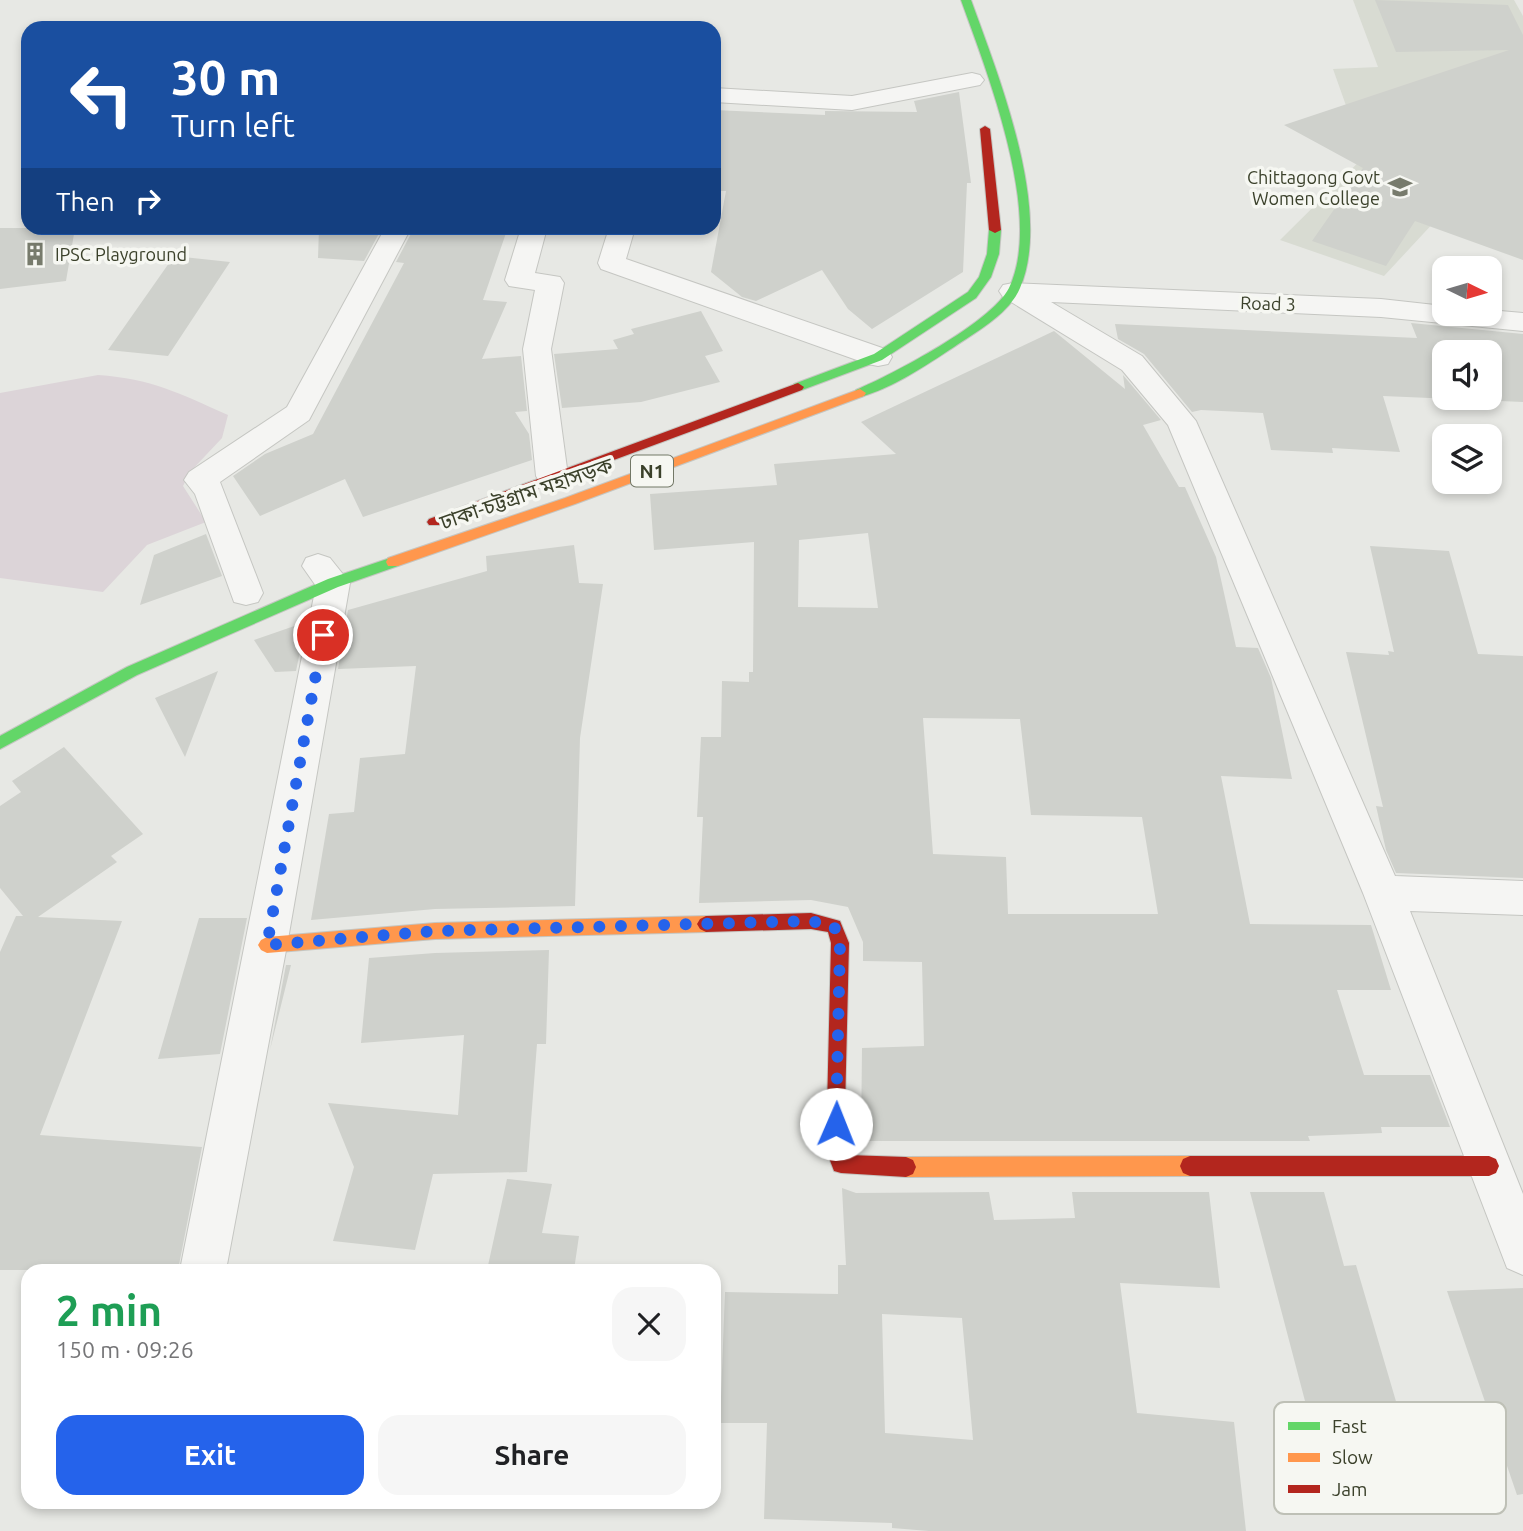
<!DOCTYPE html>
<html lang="en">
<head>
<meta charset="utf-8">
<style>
  :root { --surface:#fff; --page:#f6f6f6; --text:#202124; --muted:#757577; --accent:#2563eb }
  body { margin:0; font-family:Ubuntu,"Noto Sans Bengali",sans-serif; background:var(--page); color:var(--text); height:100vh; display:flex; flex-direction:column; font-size:26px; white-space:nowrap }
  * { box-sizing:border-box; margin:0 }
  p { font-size:23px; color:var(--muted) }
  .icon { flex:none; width:38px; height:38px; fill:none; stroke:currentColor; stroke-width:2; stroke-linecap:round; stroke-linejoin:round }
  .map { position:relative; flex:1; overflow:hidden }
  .drawer { position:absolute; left:21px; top:1264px; width:700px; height:245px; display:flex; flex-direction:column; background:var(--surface); border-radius:21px; box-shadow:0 4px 10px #0003 }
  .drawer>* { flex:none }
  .guide { position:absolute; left:21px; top:21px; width:700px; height:214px; border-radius:21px; box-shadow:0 4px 10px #0003; background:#1a4fa0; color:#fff; overflow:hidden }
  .needle { width:46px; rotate:95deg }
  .fabs { position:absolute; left:1432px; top:256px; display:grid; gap:14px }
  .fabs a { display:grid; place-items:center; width:70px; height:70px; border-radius:14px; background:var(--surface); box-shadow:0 4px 10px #0003; font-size:35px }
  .pin { position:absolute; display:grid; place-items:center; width:60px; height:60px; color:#fff; margin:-30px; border:4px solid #fff; border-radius:50%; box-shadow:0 2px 7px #0007 }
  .me { position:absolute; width:77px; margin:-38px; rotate:1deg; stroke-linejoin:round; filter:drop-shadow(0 0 5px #0008) }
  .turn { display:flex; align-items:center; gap:24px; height:147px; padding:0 35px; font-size:32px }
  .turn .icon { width:91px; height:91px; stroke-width:2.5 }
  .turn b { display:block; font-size:49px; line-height:60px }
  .then { display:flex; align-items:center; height:66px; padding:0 35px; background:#0003; gap:14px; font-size:26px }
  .round { display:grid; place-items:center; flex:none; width:74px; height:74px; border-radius:21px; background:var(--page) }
  .head { display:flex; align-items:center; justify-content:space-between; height:119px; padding:0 35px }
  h1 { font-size:42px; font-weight:700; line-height:52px; color:#1e9e55 }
  .action { display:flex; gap:14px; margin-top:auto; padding:14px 35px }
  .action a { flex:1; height:80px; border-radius:21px; background:var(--accent); color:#fff; font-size:28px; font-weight:700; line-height:80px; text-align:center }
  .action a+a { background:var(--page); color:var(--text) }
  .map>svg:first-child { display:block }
  .built { fill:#d8dbd2 }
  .green { fill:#dcd4d8 }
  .building { fill:#cfd1cc; fill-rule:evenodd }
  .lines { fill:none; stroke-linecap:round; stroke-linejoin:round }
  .street-casing { stroke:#c5c6c2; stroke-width:2 }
  .fast-casing { stroke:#c5c6c2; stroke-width:2 }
  .slow-casing { stroke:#c5c6c2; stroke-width:2 }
  .jam-casing { stroke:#c5c6c2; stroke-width:2 }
  .street { fill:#f5f5f3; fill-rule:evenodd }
  .fast { fill:#63d668; fill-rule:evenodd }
  .slow { fill:#ff974d; fill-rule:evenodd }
  .jam { fill:#b3261e; fill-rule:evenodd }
  .route { stroke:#2563eb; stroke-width:12; stroke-dasharray:0 21.6 }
  .labels { text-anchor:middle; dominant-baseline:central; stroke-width:7; stroke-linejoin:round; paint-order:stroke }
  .far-poi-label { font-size:18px; fill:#3b412b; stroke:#f6f7f2; text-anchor:end }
  .far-street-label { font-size:18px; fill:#3b412b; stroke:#f6f7f2 }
  .shield { fill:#f6f7f2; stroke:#737867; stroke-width:2 }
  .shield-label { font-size:19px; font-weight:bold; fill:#3b412b }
  .street-label { font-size:21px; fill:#3b412b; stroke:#f6f7f2 }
  .key { fill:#f6f7f2; stroke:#bec0b6; stroke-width:2 }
  .key-label { font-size:19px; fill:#3b412b }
</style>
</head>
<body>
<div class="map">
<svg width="1523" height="1531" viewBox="0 0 1523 1531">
  <rect width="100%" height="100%" fill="#e7e8e4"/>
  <path class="built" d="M 1353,0 L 1514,0 L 1523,16 L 1523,135 L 1515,135 L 1384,276 L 1280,240 L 1391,130 L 1354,128 L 1333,69 L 1378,67 Z"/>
  <path class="green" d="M 98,375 C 152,379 179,393 228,415 L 222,438 L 190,472 L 183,486 L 206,522 L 147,545 L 103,592 L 0,578 L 0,393 Z"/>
  <path class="building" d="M 1375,0 L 1508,5 L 1523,35 L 1523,260 L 1415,221 L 1386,266 L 1312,241 L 1363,168 L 1284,125 L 1509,50 L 1396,52 Z
    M 959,92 L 971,183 L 967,183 L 963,272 L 872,329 L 848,309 L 822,270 L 756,301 L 742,297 L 711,272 L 726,191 L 714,191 L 714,110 L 825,115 L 825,111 L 917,112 L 914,101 Z
    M 0,228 L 75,228 L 66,281 L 0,289 Z
    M 319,228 L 382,228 L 364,261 L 318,258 Z
    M 414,228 L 480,228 L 479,231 L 506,233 L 483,300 L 507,302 L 482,359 L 521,356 L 527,411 L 515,412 L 529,434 L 532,460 L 363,517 L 345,479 L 260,516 L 233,476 L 265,454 L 313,434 L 404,263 L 396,262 Z
    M 174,256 L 230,262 L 168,356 L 108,350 Z
    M 701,311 L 723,351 L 705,356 L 720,382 L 641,402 L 562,408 L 554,354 L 618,349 L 613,340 L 634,334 L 631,329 Z
    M 1411,323 L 1523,334 L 1523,402 L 1383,396 L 1400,452 L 1332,448 L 1333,453 L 1271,450 L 1263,413 L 1201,410 L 1192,412 L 1144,354 L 1118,339 L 1115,324 L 1417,338 ZM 1444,352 L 1489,352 L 1489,397 L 1444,397 Z
    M 1054,331 L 1125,389 L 1123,375 L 1161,420 L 1143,425 L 1179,487 L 1185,487 L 1216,557 L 1236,647 L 1258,648 L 1271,678 L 1292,779 L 1221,776 L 1250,924 L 1371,925 L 1391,990 L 1337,990 L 1364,1075 L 1430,1075 L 1450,1127 L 1381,1127 L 1382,1133 L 1308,1136 L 1310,1141 L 861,1141 L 862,1048 L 924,1046 L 922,962 L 863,961 L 863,942 L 848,907 L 811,900 L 699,903 L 703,817 L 697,817 L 701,737 L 721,737 L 722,681 L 749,682 L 749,672 L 753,672 L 754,542 L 654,550 L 650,494 L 777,485 L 774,464 L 896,454 L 861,422 ZM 868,533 L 878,608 L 798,607 L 799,540 ZM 923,718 L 1020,719 L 1031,815 L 1142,817 L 1158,914 L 1008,914 L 1006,857 L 933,854 Z
    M 206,534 L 222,576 L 140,605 L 154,555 Z
    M 574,545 L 579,583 L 603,584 L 580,738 L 575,906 L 435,909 L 311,920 L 329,814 L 354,812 L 360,758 L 405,754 L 416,666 L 338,669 L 348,610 L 487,571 L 486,556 Z
    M 1370,546 L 1449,551 L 1478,654 L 1523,656 L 1523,878 L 1396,873 L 1386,850 L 1376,806 L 1383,807 L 1346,652 L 1389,655 L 1388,651 L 1394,652 Z
    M 306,622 L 296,671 L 275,672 L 254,640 Z
    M 218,671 L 185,757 L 155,698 Z
    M 64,747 L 143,834 L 111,856 L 117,862 L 38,917 L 122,921 L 40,1135 L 202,1147 L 178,1270 L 0,1270 L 0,952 L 16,916 L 23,916 L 0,888 L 0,806 L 21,792 L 12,781 Z
    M 199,918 L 247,918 L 220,1054 L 158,1059 Z
    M 549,950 L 546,1044 L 537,1044 L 527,1172 L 433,1174 L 415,1250 L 333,1241 L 354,1167 L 328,1103 L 458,1115 L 464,1035 L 361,1043 L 369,958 L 435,953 Z
    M 286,965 L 291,965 L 270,1050 Z
    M 507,1179 L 552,1184 L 542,1233 L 579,1236 L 574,1270 L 487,1270 Z
    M 842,1188 L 856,1193 L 989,1192 L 994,1220 L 1075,1218 L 1072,1192 L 1209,1192 L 1220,1288 L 1120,1283 L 1137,1413 L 1234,1422 L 1246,1531 L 929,1531 L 892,1528 L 892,1523 L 764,1519 L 767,1423 L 720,1423 L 725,1292 L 838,1294 L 838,1265 L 846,1265 ZM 882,1314 L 962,1318 L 973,1440 L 885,1433 Z
    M 1250,1192 L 1324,1192 L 1344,1266 L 1356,1265 L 1400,1415 L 1310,1420 Z
    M 1523,1288 L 1523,1494 L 1517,1495 L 1447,1291 Z"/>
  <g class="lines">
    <g class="street-casing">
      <path id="street" d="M 972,73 L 980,75 L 984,80 L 980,85 L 852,110 L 714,102 L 714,88 L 852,96 Z
        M 385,228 L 411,228 L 309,420 L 220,482 L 263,593 L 258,602 L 246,605 L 234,602 L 195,494 L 184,480 L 189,472 L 287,407 Z
        M 521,228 L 547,228 L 535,273 L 560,277 L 564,283 L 551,349 L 568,476 L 563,484 L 552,487 L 541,484 L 536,476 L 523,349 L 535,290 L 509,286 L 505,280 Z
        M 609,228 L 635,228 L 626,259 L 888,350 L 892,357 L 888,364 L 878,366 L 868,364 L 601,269 L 598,263 Z
        M 1013,283 L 1381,299 L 1444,306 L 1444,313 L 1489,313 L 1489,310 L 1523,313 L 1523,331 L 1381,317 L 1051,302 L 1142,356 L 1196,421 L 1395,876 L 1523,881 L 1523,915 L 1410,911 L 1523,1194 L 1523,1275 L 1507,1268 L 1363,893 L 1168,425 L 1122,370 L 1003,297 L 999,291 L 1003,285 Z
        M 318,554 L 330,558 L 350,583 L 287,945 L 226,1270 L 180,1270 L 316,586 L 302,566 L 306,558 Z"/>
    </g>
    <g class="fast-casing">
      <path id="fast" d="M 961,0 L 971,0 C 998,75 1053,211 1020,288 C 1009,314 976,332 954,347 C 925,366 893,388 860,397 L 854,393 L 856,390 C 893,374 991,323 1009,288 C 1044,216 987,72 961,0 Z
        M 995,227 L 1001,230 L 999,254 L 991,277 L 976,298 L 882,360 L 802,390 L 794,390 L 794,384 L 874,354 L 968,292 L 979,277 L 987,254 L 989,230 Z
        M 393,557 L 400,562 L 398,566 L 338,587 L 137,675 L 0,749 L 0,736 L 127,667 L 328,579 Z"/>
    </g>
    <g class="slow-casing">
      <path id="slow" d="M 860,389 L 866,393 L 864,396 L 575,504 L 398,566 L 388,566 L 386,562 L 388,558 L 565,498 Z
        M 706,916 L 712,919 L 715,924 L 712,929 L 706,932 L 435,939 L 267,953 L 261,950 L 258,945 L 261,940 L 267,937 L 435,923 Z
        M 1190,1156 L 1197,1159 L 1200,1166 L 1197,1173 L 1190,1176 L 906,1177 L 899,1174 L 896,1167 L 899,1160 L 906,1157 Z"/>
    </g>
    <g class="jam-casing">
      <path id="jam" d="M 985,126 L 990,129 L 1001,230 L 995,233 L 989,230 L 980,129 Z
        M 798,383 L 804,387 L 802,390 L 439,525 L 429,525 L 427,522 L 429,519 Z
        M 811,913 L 840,921 L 849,943 L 844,1150 L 847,1155 L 906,1157 L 913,1160 L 916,1167 L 913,1174 L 906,1177 L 841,1173 L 834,1171 L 826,1150 L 831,943 L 828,932 L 811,929 L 706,932 L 700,929 L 697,924 L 700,919 L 706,916 Z
        M 1190,1156 L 1489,1156 L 1496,1159 L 1499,1166 L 1496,1173 L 1489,1176 L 1190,1176 L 1183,1173 L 1180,1166 L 1183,1159 Z"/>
    </g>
    <use href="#street" class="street"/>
    <use href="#fast" class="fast"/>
    <use href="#slow" class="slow"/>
    <use href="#jam" class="jam"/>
  </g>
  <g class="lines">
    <path class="route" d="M 323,635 L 267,945 L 435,931 L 811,921 L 834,926 L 840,943 L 836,1124"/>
  </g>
  <defs>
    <g id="university-bare" transform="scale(1.89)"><path d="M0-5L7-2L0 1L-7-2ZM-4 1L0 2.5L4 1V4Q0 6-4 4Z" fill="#777b6c" stroke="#f6f7f2" stroke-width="2.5" paint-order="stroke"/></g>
    <g id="building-bare" transform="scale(1.89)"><path d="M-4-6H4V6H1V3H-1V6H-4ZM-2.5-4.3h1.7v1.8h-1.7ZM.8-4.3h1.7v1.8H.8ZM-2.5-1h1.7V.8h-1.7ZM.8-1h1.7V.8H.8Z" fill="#777b6c" stroke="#f6f7f2" stroke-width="2.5" paint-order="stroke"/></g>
  </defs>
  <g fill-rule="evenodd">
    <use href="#university-bare" x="1400" y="187"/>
    <use href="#building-bare" x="35" y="254"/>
  </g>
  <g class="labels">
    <g class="far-poi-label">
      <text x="1380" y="177">Chittagong Govt<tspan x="1380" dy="21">Women College</tspan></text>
      <text x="55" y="254" text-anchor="start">IPSC Playground</text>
    </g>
    <g class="far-street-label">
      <text transform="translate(1268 303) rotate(2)">Road 3</text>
    </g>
    <rect class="shield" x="631" y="455.5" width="42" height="31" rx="5"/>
    <g class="shield-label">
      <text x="652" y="471">N1</text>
    </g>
    <g class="street-label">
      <text transform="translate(526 493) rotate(-19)">ঢাকা-চট্টগ্রাম মহাসড়ক</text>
    </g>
  </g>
  <rect x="1274" y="1402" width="232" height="112" rx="10" class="key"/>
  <rect x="1288" y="1422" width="32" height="8" fill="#63d668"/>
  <rect x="1288" y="1453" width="32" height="9" fill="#ff974d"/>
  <rect x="1288" y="1485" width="32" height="8" fill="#b3261e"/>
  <g class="key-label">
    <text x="1332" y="1433">Fast</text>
    <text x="1332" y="1464">Slow</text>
    <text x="1332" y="1496">Jam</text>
  </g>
</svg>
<div class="fabs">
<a><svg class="needle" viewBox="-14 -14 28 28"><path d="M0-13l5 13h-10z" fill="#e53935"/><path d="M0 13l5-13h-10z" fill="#757577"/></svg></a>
<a><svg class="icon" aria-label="sound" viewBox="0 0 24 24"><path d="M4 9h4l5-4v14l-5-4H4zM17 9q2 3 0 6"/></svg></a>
<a><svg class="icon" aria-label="layers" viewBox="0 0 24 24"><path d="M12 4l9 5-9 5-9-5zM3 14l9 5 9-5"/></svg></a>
</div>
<div class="pin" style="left:323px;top:635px;background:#d93025"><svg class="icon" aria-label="arrive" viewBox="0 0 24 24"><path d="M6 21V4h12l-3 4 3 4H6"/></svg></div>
<svg class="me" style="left:836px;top:1124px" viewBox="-20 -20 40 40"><circle r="19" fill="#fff"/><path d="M0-13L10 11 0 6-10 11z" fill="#2563eb"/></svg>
<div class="guide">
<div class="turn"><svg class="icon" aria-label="left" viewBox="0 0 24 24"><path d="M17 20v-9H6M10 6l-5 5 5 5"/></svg><div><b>30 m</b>Turn left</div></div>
<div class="then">Then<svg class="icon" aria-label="right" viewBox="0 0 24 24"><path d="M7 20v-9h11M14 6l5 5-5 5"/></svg></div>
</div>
<section class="drawer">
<div class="head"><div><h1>2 min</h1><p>150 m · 09:26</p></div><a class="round"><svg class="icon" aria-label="close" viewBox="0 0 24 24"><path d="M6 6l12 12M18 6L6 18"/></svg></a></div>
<div class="action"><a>Exit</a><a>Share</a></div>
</section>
</div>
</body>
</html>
